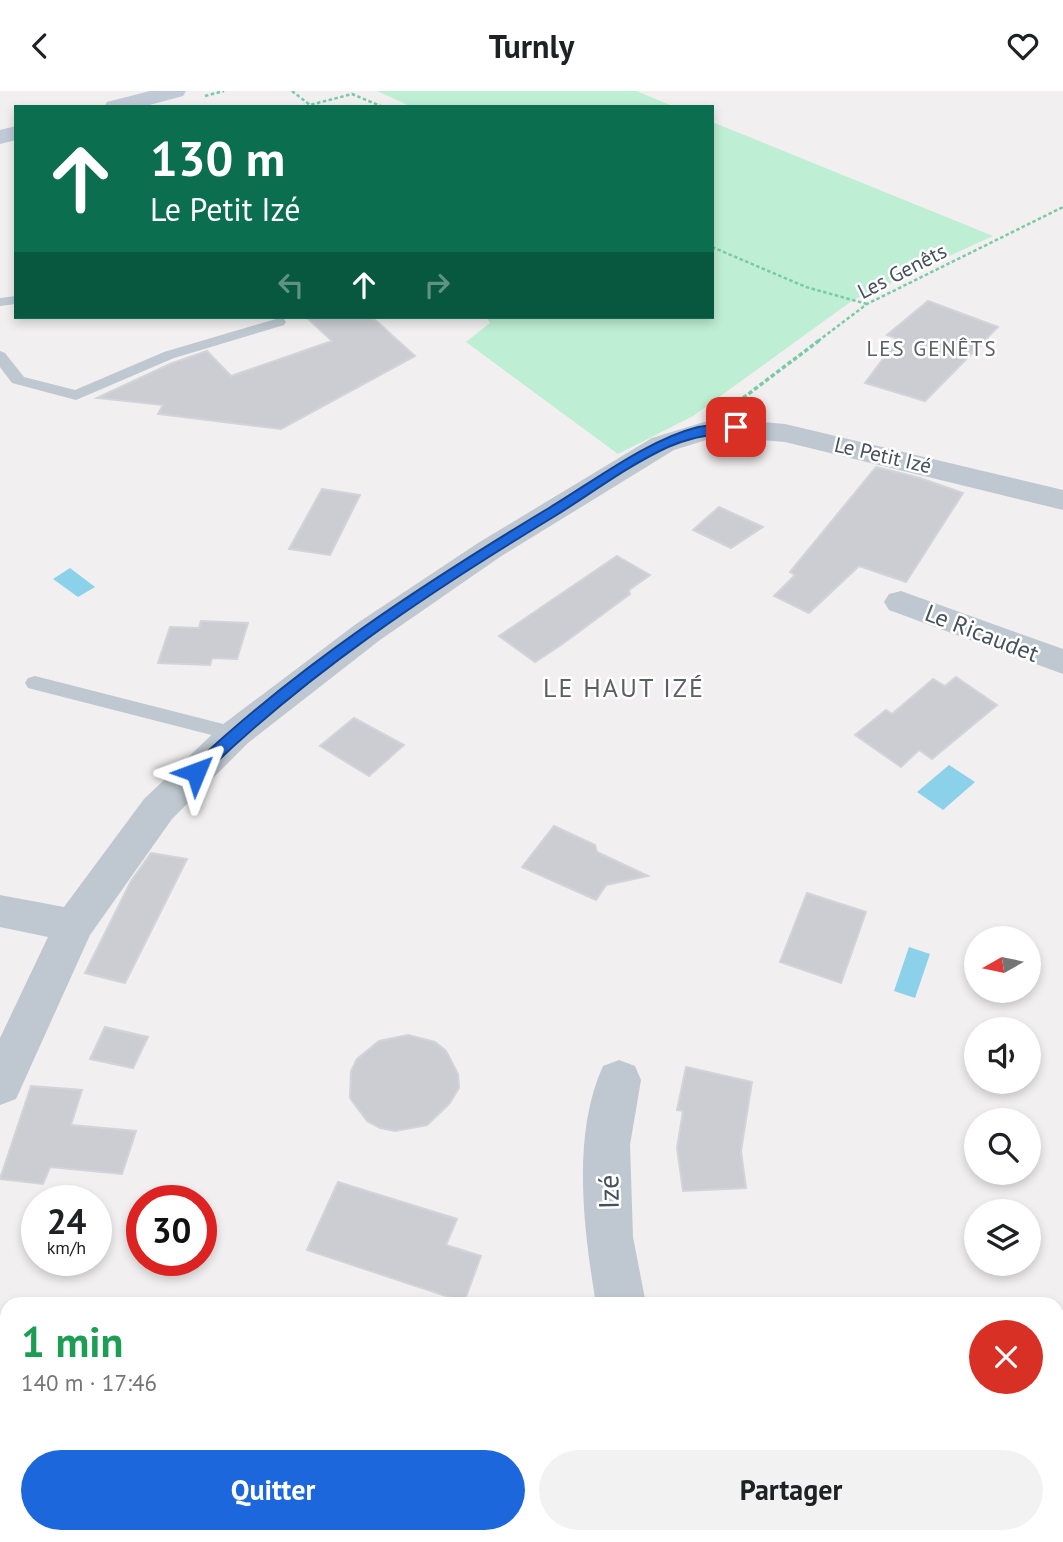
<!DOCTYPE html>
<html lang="fr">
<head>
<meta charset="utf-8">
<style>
  :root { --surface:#fff; --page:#f2f2f2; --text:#202124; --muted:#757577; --accent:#1d67dc }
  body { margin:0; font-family:"PT Sans",sans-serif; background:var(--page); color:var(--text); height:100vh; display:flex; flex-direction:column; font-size:26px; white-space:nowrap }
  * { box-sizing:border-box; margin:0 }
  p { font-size:23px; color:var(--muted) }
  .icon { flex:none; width:38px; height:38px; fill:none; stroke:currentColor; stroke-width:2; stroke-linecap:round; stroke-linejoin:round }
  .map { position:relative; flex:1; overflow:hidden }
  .details { position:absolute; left:0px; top:1206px; width:1064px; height:247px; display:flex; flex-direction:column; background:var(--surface); border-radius:21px 21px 0 0; box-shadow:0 4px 10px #0003 }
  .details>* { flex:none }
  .guide { position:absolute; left:14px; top:14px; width:700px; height:214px; border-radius:0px; box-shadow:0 4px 10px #0003; background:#0b6e4f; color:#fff; overflow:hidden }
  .needle { width:46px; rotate:261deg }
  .tools { position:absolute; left:964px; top:835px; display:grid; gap:14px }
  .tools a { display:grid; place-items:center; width:77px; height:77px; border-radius:50%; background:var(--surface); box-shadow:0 4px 10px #0003; font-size:35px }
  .speed { position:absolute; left:21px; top:1094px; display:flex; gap:14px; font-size:35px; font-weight:700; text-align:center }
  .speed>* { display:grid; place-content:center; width:91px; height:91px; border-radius:50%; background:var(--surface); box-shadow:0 4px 10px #0003; line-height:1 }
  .speed small { font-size:18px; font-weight:400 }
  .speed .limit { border:10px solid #d22; background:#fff; color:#111 }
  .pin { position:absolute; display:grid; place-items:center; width:60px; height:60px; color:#fff; margin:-30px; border-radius:14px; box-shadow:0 4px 10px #0006 }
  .me { position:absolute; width:77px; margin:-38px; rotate:46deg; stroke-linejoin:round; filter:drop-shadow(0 0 5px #0008) }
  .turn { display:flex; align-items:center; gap:24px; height:147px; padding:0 21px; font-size:32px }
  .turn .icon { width:91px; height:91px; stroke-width:2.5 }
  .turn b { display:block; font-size:49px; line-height:60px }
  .lanes { display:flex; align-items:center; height:66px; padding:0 21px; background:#0003; justify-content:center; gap:35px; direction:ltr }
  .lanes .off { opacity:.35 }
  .round { display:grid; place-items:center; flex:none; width:74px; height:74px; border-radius:37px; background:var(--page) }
  .overview { display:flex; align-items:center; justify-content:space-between; height:119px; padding:0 21px }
  h1 { font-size:42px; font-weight:600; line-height:52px; color:#1e9e55 }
  .button { display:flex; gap:14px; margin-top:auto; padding:14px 21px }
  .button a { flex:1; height:80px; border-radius:42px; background:var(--accent); color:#fff; font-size:28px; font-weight:600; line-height:80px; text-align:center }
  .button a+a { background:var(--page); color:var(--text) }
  header { display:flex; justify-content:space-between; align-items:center; height:91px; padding:0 21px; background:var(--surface); font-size:32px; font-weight:600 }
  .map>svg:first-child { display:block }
  .green { fill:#beeed3 }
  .water { fill:#8cd1ea }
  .building { fill:#cbcdd3; stroke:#d3d4da; stroke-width:2 }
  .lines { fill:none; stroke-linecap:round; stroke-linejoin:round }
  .path-far1 { stroke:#77cba6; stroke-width:2.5; stroke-dasharray:3.5 2.5; stroke-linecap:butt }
  .path { stroke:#77cba6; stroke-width:3.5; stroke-dasharray:4.5 2.5; stroke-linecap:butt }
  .lane { fill:#bfc8d0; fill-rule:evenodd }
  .street { fill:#bfc8d0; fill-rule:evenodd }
  .secondary { fill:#c0c9d5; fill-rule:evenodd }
  .route { fill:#1d67dc; stroke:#13438f; stroke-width:2 }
  .labels { text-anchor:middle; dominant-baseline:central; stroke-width:5; stroke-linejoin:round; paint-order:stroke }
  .far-street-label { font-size:21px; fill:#47515c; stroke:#fff }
  .far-neighbourhood-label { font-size:21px; letter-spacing:2px; fill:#5b5e63; stroke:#fff }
  .street-label { font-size:24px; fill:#47515c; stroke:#fff }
  .neighbourhood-label { font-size:26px; letter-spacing:2px; fill:#5b5e63; stroke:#fff }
  .near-street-label { font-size:28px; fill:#47515c; stroke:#fff }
</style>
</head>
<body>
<header><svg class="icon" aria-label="back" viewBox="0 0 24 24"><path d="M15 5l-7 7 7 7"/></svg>Turnly<svg class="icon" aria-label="heart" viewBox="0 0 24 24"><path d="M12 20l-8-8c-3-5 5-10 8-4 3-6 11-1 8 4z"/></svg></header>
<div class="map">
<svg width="1063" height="1451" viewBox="0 0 1063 1451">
  <rect width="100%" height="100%" fill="#f1efef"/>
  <path class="green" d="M 377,0 L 636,0 L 675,16 L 412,16 Z
    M 712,31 L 993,145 L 853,209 L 693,325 L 618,363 L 466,251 L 490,232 L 486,226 L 712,226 Z"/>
  <path class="water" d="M 70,477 L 95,496 L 78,506 L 53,488 Z
    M 949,674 L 975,691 L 943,719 L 917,701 Z
    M 909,856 L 930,863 L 915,907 L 894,900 Z"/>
  <path class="building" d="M 928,210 L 998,236 L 925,310 L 865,292 L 898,248 L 887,244 Z
    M 306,226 L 372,226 L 415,265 L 281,338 L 158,323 L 163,314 L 97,307 L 170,273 L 207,260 L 231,285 L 332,250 Z
    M 876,376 L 920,387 L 963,402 L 906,491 L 859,475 L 809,522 L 774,505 L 795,484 L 790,481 Z
    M 322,398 L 360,404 L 330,464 L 289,458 Z
    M 719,416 L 763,436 L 731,457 L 693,439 Z
    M 617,465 L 650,484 L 629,499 L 630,503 L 561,554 L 535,571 L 499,545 Z
    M 201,530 L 248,532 L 237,568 L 212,567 L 210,574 L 158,572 L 170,536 L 199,537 Z
    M 956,586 L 997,614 L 932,668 L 919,659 L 901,676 L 855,644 L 886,619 L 892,623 L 933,588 L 945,595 Z
    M 354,627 L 404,654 L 369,685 L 320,655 Z
    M 554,735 L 595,754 L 597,761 L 648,785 L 606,794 L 596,809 L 522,776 Z
    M 151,762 L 187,768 L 125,892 L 85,882 L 131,790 Z
    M 807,802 L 866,821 L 841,892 L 780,871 Z
    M 105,936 L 148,946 L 133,977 L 90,968 Z
    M 408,944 L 435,951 L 446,960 L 458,983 L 459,997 L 449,1013 L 427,1034 L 395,1040 L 380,1037 L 367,1030 L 350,1007 L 351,980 L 357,968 L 379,950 Z
    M 686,976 L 752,991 L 741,1060 L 746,1097 L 683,1100 L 677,1057 L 683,1020 L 677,1019 Z
    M 31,995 L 82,999 L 71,1034 L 136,1040 L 122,1083 L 50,1076 L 43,1093 L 0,1088 Z
    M 338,1091 L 457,1128 L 446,1154 L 481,1165 L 464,1211 L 307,1159 Z"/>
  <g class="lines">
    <path class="path-far1" d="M 292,0 L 310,14 L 352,3 L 383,16
      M 205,5 L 224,0
      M 712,156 L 806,196 L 867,213
      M 818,250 L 867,213 L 1063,116"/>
    <path class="path" d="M 743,307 L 821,248"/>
    <path class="lane" d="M 16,205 L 16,213 L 0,215 L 0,207 Z
      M 279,227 L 284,228 L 286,231 L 284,234 L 174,267 L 76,309 L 12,292 L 0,276 L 0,260 L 5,262 L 24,286 L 75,299 L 164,261 Z
      M 35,585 L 235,636 L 242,638 L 245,643 L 242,648 L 235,650 L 28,597 L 25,592 L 28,587 Z"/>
    <path class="street" d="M 717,327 L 785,333 L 1063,399 L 1063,419 L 785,351 L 719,345 L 674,359 L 500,466 L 380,549 L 248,652 L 172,728 L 90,844 L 16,1008 L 0,1014 L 0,947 L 48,846 L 0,836 L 0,804 L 64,816 L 144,708 L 222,634 L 356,533 L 478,452 L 652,347 Z
      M 901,500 L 1063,558 L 1063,583 L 889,519 L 884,511 L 889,503 Z
      M 619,969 L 635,975 L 641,989 L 630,1054 L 633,1146 L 646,1213 L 596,1213 C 584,1140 571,1045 603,975 Z
      M 0,1386 L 7,1388 L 7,1442 L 0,1440 Z
      M 79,1446 L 149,1446 L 151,1451 L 81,1451 Z
      M 663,1446 L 717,1446 L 719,1451 L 665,1451 Z"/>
    <path class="secondary" d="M 150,0 L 186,0 L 183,5 L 142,16 L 104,16 L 107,11 Z
      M 16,35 L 16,49 L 0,53 L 0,39 Z"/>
  </g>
  <path class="route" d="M 736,332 L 742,336 L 740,338 C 715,344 692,345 668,356 C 629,374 592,402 555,425 C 431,500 306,583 202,685 L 191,685 L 189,681 L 191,676 C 297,575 423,493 549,417 C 594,390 647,349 698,336 C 710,334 723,333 736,332 Z"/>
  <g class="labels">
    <g class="far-street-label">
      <text transform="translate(902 180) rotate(-27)">Les Genêts</text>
      <text transform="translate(883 364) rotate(13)">Le Petit Izé</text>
    </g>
    <g class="far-neighbourhood-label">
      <text x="932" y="257">LES GENÊTS</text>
    </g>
    <g class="street-label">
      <text transform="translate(982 542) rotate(21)">Le Ricaudet</text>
    </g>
    <g class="neighbourhood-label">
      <text x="624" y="596">LE HAUT IZÉ</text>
    </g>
    <g class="near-street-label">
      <text transform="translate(608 1101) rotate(-91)">Izé</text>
    </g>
  </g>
</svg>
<div class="tools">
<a><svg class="needle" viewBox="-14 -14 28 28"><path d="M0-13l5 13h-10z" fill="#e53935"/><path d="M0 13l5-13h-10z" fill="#757577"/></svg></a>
<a><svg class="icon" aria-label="sound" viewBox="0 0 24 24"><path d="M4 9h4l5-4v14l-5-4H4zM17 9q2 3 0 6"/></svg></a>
<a><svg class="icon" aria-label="search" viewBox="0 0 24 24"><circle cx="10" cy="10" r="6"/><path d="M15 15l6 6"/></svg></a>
<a><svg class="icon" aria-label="layers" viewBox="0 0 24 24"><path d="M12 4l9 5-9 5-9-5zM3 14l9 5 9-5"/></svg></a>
</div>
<div class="speed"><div>24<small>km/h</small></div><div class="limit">30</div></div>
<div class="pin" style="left:736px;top:336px;background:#d93025"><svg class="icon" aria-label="arrive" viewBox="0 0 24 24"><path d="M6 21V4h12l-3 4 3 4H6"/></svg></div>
<svg class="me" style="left:196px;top:681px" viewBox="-20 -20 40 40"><path d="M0-17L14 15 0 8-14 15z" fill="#1d67dc" stroke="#fff" stroke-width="4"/></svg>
<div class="guide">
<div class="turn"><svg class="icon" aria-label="ahead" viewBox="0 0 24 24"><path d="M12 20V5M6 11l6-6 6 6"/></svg><div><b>130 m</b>Le Petit Izé</div></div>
<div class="lanes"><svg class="icon off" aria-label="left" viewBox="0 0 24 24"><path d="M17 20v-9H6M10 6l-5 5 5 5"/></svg><svg class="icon" aria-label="ahead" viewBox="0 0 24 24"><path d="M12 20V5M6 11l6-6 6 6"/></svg><svg class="icon off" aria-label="right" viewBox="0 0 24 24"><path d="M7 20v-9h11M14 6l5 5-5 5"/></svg></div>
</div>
<section class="details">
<div class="overview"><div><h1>1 min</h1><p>140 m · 17:46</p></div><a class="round" style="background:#d93025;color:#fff"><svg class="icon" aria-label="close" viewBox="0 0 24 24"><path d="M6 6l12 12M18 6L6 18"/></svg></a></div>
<div class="button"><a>Quitter</a><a>Partager</a></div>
</section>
</div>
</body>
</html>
